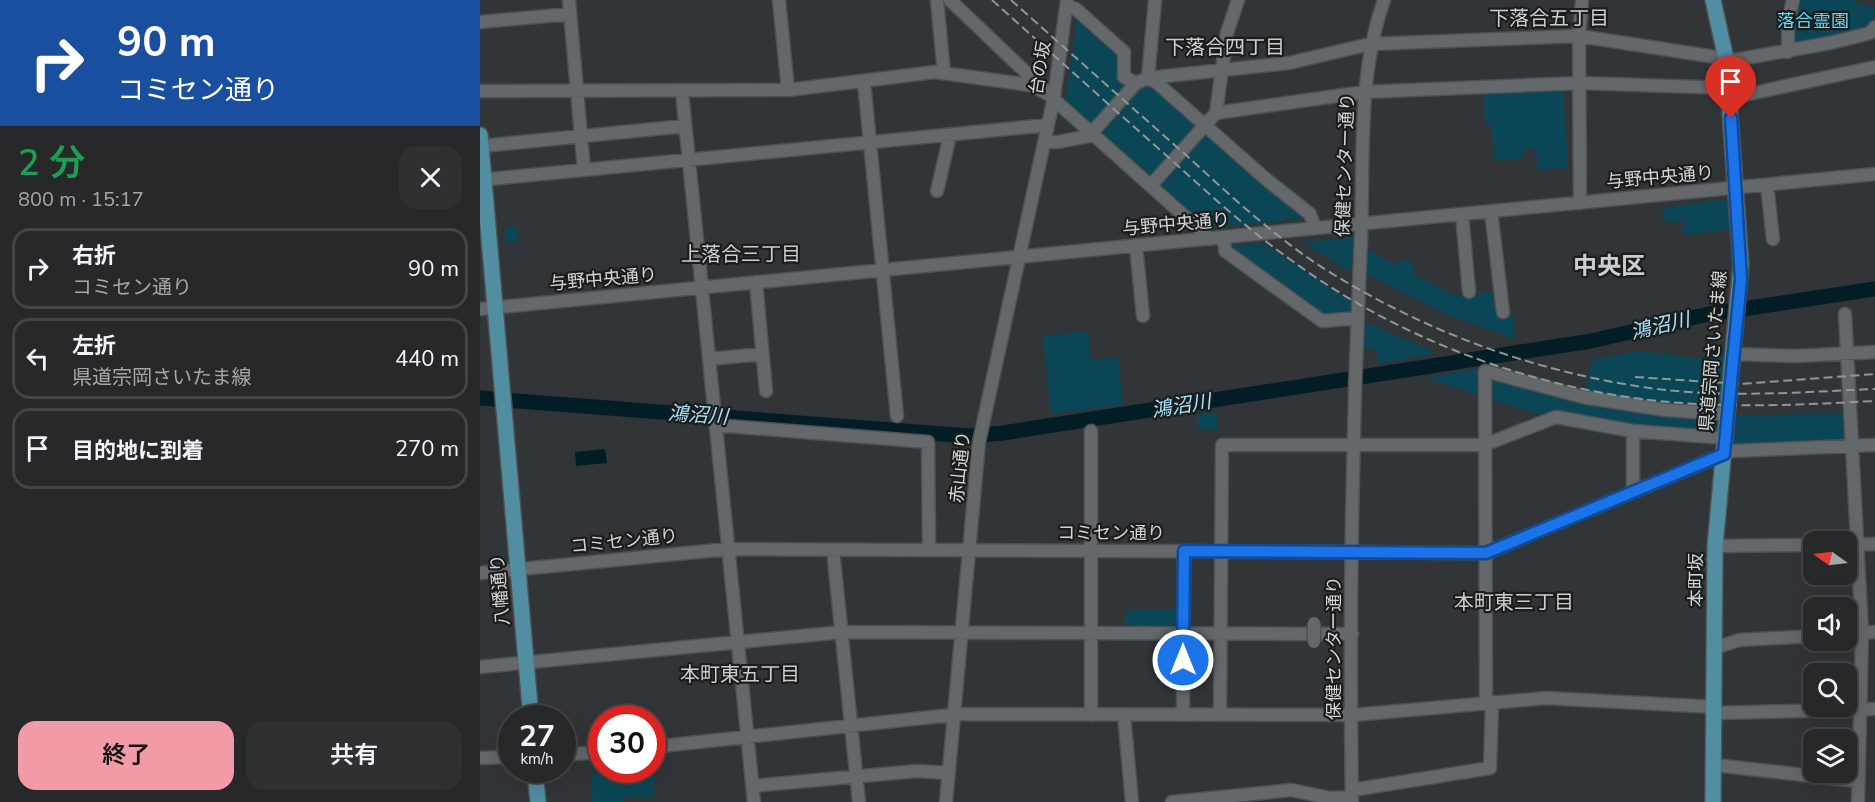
<!DOCTYPE html>
<html lang="ja">
<head>
<meta charset="utf-8">
<style>
  :root { --surface:#262829; --page:#2e3031; --text:#f1f3f6; --muted:#a4a6a8; --line:#424446; --accent:#f39aa7 }
  body { margin:0; font-family:"Nunito Sans","Noto Sans JP",sans-serif; background:var(--page); color:var(--text); height:100vh; display:flex; flex-direction:column; font-size:22px; white-space:nowrap }
  * { box-sizing:border-box; margin:0 }
  p { font-size:20px; color:var(--muted) }
  .icon { flex:none; width:33px; height:33px; fill:none; stroke:currentColor; stroke-width:2; stroke-linecap:round; stroke-linejoin:round }
  .map { position:relative; flex:1; overflow:hidden }
  .details { display:flex; flex-direction:column; background:var(--surface); width:480px }
  .details>* { flex:none }
  .banner { background:#1a4fa0; color:#fff; overflow:hidden }
  .needle { width:39px; rotate:284deg }
  .controls { position:absolute; left:1323px; top:531px; display:grid; gap:12px }
  .controls a { display:grid; place-items:center; width:54px; height:54px; border-radius:12px; background:var(--surface); box-shadow:0 6px 24px #0002,0 0 0 2px var(--line); font-size:30px }
  .speed { position:absolute; left:18px; top:705px; display:flex; gap:12px; font-size:30px; font-weight:700; text-align:center }
  .speed>* { display:grid; place-content:center; width:78px; height:78px; border-radius:50%; background:var(--surface); box-shadow:0 6px 24px #0002,0 0 0 2px var(--line); line-height:1 }
  .speed small { font-size:15px; font-weight:400 }
  .speed .limit { border:9px solid #d22; background:#fff; color:#111 }
  .pin { position:absolute; display:grid; place-items:center; width:51px; height:51px; color:#fff; margin:-62px -26px; border-radius:50% 50% 50% 0; rotate:-45deg; box-shadow:0 0 6px #0007 }
  .pin .icon { rotate:45deg }
  .me { position:absolute; width:66px; margin:-33px; rotate:0deg; stroke-linejoin:round; filter:drop-shadow(0 0 4px #0008) }
  .turn { display:flex; align-items:center; gap:21px; height:126px; padding:0 18px; font-size:27px }
  .turn .icon { width:78px; height:78px; stroke-width:2.5 }
  .turn b { display:block; font-size:42px; line-height:51px }
  .round { display:grid; place-items:center; flex:none; width:63px; height:63px; border-radius:18px; background:var(--page) }
  .overview { display:flex; align-items:center; justify-content:space-between; height:102px; padding:0 18px }
  h1 { font-size:36px; font-weight:600; line-height:45px; color:#1e9e55 }
  .primary-button { display:flex; gap:12px; margin-top:auto; padding:12px 18px }
  .primary-button a { flex:1; height:69px; border-radius:18px; background:var(--accent); color:#111; font-size:24px; font-weight:600; line-height:69px; text-align:center }
  .primary-button a+a { background:var(--page); color:var(--text) }
  ul { padding:0; list-style:none }
  li { display:flex; align-items:center; gap:18px; height:81px; margin:0 12px 9px; padding:0 6px; border:3px solid var(--line); border-radius:18px }
  li div { flex:1 }
  li b { display:block; font-size:22px }
  li em { font-style:normal }
  main { display:flex; flex:1; min-height:0 }
  .map>svg:first-child { display:block }
  .green { fill:#0b4656 }
  .water { fill:#021d25 }
  .lines { fill:none; stroke-linecap:round; stroke-linejoin:round }
  .river { stroke:#021d25; stroke-width:15 }
  .minor-casing { stroke:#4d5152; stroke-width:15 }
  .major-casing { stroke:#4d5152; stroke-width:18 }
  .minor { stroke:#64686a; stroke-width:12 }
  .major { stroke:#518ea1; stroke-width:15 }
  .rail { stroke:#939697; stroke-width:2; stroke-dasharray:9 4.5; stroke-linecap:butt }
  .minor-bridge-casing { stroke:#4d5152; stroke-width:15; stroke-linecap:butt }
  .minor-bridge { stroke:#64686a; stroke-width:12 }
  .route-casing { stroke:#114b97; stroke-width:15 }
  .route { stroke:#1a73e8; stroke-width:10 }
  .labels { text-anchor:middle; dominant-baseline:central; stroke-width:4.5; stroke-linejoin:round; paint-order:stroke }
  .park-label { font-size:18px; fill:#5edafe; stroke:#1b1d1d }
  .street-label { font-size:18px; fill:#d2d5d6; stroke:#1b1d1d }
  .neighbourhood-label { font-size:20px; fill:#c9ced0; stroke:#1b1d1d }
  .water-label { font-size:20px; font-style:italic; fill:#a3e4fa; stroke:#1b1d1d }
  .district-label { font-size:24px; font-weight:bold; fill:#c9ced0; stroke:#1b1d1d }
</style>
</head>
<body>
<main>
<section class="details">
<div class="banner">
<div class="turn"><svg class="icon" aria-label="right" viewBox="0 0 24 24"><path d="M7 20v-9h11M14 6l5 5-5 5"/></svg><div><b>90 m</b>コミセン通り</div></div>
</div>
<div class="overview"><div><h1>2 分</h1><p>800 m · 15:17</p></div><a class="round"><svg class="icon" aria-label="close" viewBox="0 0 24 24"><path d="M6 6l12 12M18 6L6 18"/></svg></a></div>
<ul>
<li><svg class="icon" aria-label="right" viewBox="0 0 24 24"><path d="M7 20v-9h11M14 6l5 5-5 5"/></svg><div><b>右折</b><p>コミセン通り</p></div><em>90 m</em></li>
<li><svg class="icon" aria-label="left" viewBox="0 0 24 24"><path d="M17 20v-9H6M10 6l-5 5 5 5"/></svg><div><b>左折</b><p>県道宗岡さいたま線</p></div><em>440 m</em></li>
<li><svg class="icon" aria-label="arrive" viewBox="0 0 24 24"><path d="M6 21V4h12l-3 4 3 4H6"/></svg><div><b>目的地に到着</b></div><em>270 m</em></li>
</ul>
<div class="primary-button"><a>終了</a><a>共有</a></div>
</section>
<div class="map">
<svg width="1395" height="802" viewBox="0 0 1395 802">
  <rect width="100%" height="100%" fill="#323537"/>
  <path class="green" d="M 1316,0 L 1377,0 L 1376,4 L 1395,7 C 1395,15 1394,24 1387,29 C 1374,39 1328,42 1311,45 Z
    M 598,14 L 638,51 L 641,80 L 670,83 L 715,122 L 723,133 L 729,135 L 825,218 L 725,229 L 585,103 Z
    M 1083,87 L 1088,168 L 1058,169 L 1056,149 L 1043,150 L 1043,158 L 1015,161 L 1011,125 L 1005,124 L 1004,91 Z
    M 1246,199 L 1251,203 L 1253,229 L 1204,235 L 1201,228 L 1205,227 L 1204,222 L 1184,221 L 1182,208 Z
    M 36,226 L 38,241 L 26,243 L 24,228 Z
    M 872,235 L 874,241 L 870,272 L 823,242 L 860,239 Z
    M 784,243 L 871,302 L 871,316 L 843,318 L 747,247 Z
    M 885,248 L 917,265 L 918,261 L 931,260 L 934,275 L 976,296 L 1013,292 L 1014,305 L 1020,305 L 1022,318 L 1033,316 L 1035,339 L 966,314 L 884,273 Z
    M 889,323 L 954,352 L 954,354 L 898,363 L 897,350 L 882,347 L 882,327 Z
    M 608,331 L 611,360 L 638,357 L 643,405 L 571,414 L 563,336 Z
    M 1159,351 L 1230,359 L 1249,351 L 1239,435 L 1069,417 L 1008,399 L 1008,377 L 1103,400 L 1113,359 Z
    M 1000,368 L 1003,397 L 948,378 Z
    M 737,412 L 737,429 L 717,429 L 717,415 Z
    M 1367,413 L 1366,441 L 1251,444 L 1252,416 Z
    M 645,609 L 698,609 L 701,629 L 645,630 Z
    M 175,773 L 173,798 L 144,798 L 144,802 L 112,802 L 111,774 Z"/>
  <path class="water" d="M 125,449 L 127,463 L 96,466 L 95,452 Z"/>
  <g class="lines">
    <path class="river" d="M 0,398 L 489,436 L 523,433 L 1111,341 L 1229,314 L 1395,289"/>
    <g class="minor-casing">
      <path id="minor" d="M 89,0 L 104,170
        M 299,0 L 308,90
        M 457,0 L 464,73
        M 470,0 L 579,104 L 730,239
        M 587,6 L 596,9 L 644,52 L 644,77 L 656,83 L 668,78 L 809,63 L 890,44 L 1099,36 L 1255,60 L 1350,43 L 1390,33 L 1395,27
        M 0,22 L 90,14
        M 1308,52 L 1308,22 L 1313,0
        M 668,78 L 676,82 L 787,180 L 830,214 L 835,228
        M 668,78 L 675,0
        M 384,82 L 417,416
        M 0,91 L 308,90 L 455,72 L 550,85 L 574,97
        M 202,92 L 274,802
        M 1250,98 L 1395,67
        M 736,113 L 884,92 L 1100,83 L 1249,88
        M 564,142 L 578,142 L 609,136 L 656,83
        M 1,146 L 205,126
        M 0,180 L 568,125
        M 671,185 L 736,113 L 747,33 L 758,0
        M 1287,185 L 1293,239
        M 457,191 L 470,135
        M 1100,203 L 1099,36 L 1102,0
        M 1011,211 L 1023,312
        M 982,214 L 989,292
        M 744,238 L 745,251 L 842,321 L 877,318
        M 656,246 L 663,316
        M 276,282 L 286,391
        M 0,309 L 1395,174
        M 1365,314 L 1382,633 L 1378,802
        M 1254,354 L 1316,356 L 1395,352
        M 229,359 L 282,354
        M 235,425 L 448,442 L 449,549
        M 611,431 L 611,715
        M 1153,491 L 1153,431
        M 1366,545 L 1395,544
        M 1235,546 L 1334,545
        M 353,550 L 379,802
        M 0,573 L 248,549 L 1006,553 L 1252,451 L 1395,445
        M 1366,634 L 1395,632
        M 1235,648 L 1259,640 L 1334,636
        M 0,667 L 363,632 L 872,634
        M 1006,703 L 1005,371 L 1103,397 L 1185,410 L 1248,414
        M 1235,713 L 1395,709
        M 703,714 L 704,551
        M 740,714 L 742,445 L 1004,445 L 1076,417 L 1153,431 L 1245,438
        M 644,715 L 652,802
        M 172,747 L 480,714 L 873,715 L 1066,698 L 1235,707
        M 82,755 L 122,752
        M 0,758 L 32,757
        M 1234,765 L 1378,781
        M 272,786 L 437,771 L 469,773
        M 872,790 L 1010,768 L 1012,702
        M 466,802 L 499,442 L 574,97 L 587,0
        M 692,802 L 811,790 L 850,798 L 872,797
        M 872,802 C 869,614 872,426 881,238 C 884,158 877,77 904,0"/>
    </g>
    <g class="major-casing">
      <path id="major" d="M 1233,0 L 1246,59 L 1261,265 L 1235,546 L 1233,802
        M 0,135 L 51,718
        M 55,770 L 58,802"/>
    </g>
    <use href="#minor" class="minor"/>
    <use href="#major" class="major"/>
    <path class="rail" d="M 512,0 C 570,52 628,104 687,156 C 727,192 767,229 811,260 C 913,335 1037,383 1162,399 C 1239,409 1317,405 1395,401
      M 531,0 C 589,52 647,103 706,155 C 753,198 801,243 856,276 C 955,336 1063,374 1177,389 C 1249,398 1322,392 1395,389
      M 1155,377 L 1261,384 L 1395,374"/>
    <g class="minor-bridge-casing">
      <path id="minor-bridge" d="M 834,623 L 834,642"/>
    </g>
    <use href="#minor-bridge" class="minor-bridge"/>
  </g>
  <g class="lines">
    <g class="route-casing">
      <path id="route" d="M 703,660 L 704,551 L 1006,553 L 1244,454 L 1261,279 L 1251,118"/>
    </g>
    <use href="#route" class="route"/>
  </g>
  <g class="labels">
    <g class="park-label">
      <text x="1333" y="21">落合霊園</text>
    </g>
    <g class="street-label">
      <text transform="translate(560 68) rotate(-81)">台の坂</text>
      <text transform="translate(865 165) rotate(-88)">保健センター通り</text>
      <text transform="translate(1180 177) rotate(-5)">与野中央通り</text>
      <text transform="translate(696 224) rotate(-5)">与野中央通り</text>
      <text transform="translate(123 279) rotate(-5)">与野中央通り</text>
      <text transform="translate(1233 351) rotate(-85)">県道宗岡さいたま線</text>
      <text transform="translate(480 467) rotate(-84)">赤山通り</text>
      <text x="631" y="533">コミセン通り</text>
      <text transform="translate(144 541) rotate(-6)">コミセン通り</text>
      <text transform="translate(1216 580) rotate(-90)">本町坂</text>
      <text transform="translate(20 590) rotate(-95)">八幡通り</text>
      <text transform="translate(854 648) rotate(-90)">保健センター通り</text>
    </g>
    <g class="neighbourhood-label">
      <text x="1069" y="18">下落合五丁目</text>
      <text x="745" y="47">下落合四丁目</text>
      <text x="261" y="254">上落合三丁目</text>
      <text x="1034" y="602">本町東三丁目</text>
      <text x="260" y="674">本町東五丁目</text>
    </g>
    <g class="water-label">
      <text transform="translate(1180 326) rotate(-13)">鴻沼川</text>
      <text transform="translate(701 406) rotate(-9)">鴻沼川</text>
      <text transform="translate(218 415) rotate(4)">鴻沼川</text>
    </g>
    <g class="district-label">
      <text x="1129" y="266">中央区</text>
    </g>
  </g>
</svg>
<div class="controls">
<a><svg class="needle" viewBox="-14 -14 28 28"><path d="M0-13l5 13h-10z" fill="#e53935"/><path d="M0 13l5-13h-10z" fill="#a4a6a8"/></svg></a>
<a><svg class="icon" aria-label="sound" viewBox="0 0 24 24"><path d="M4 9h4l5-4v14l-5-4H4zM17 9q2 3 0 6"/></svg></a>
<a><svg class="icon" aria-label="search" viewBox="0 0 24 24"><circle cx="10" cy="10" r="6"/><path d="M15 15l6 6"/></svg></a>
<a><svg class="icon" aria-label="layers" viewBox="0 0 24 24"><path d="M12 4l9 5-9 5-9-5zM3 14l9 5 9-5"/></svg></a>
</div>
<div class="speed"><div>27<small>km/h</small></div><div class="limit">30</div></div>
<div class="pin" style="left:1251px;top:118px;background:#d93025"><svg class="icon" aria-label="arrive" viewBox="0 0 24 24"><path d="M6 21V4h12l-3 4 3 4H6"/></svg></div>
<svg class="me" style="left:703px;top:660px" viewBox="-20 -20 40 40"><circle r="17" fill="#1a73e8" stroke="#fff" stroke-width="3"/><path d="M0-11L8 9 0 5-8 9z" fill="#fff"/></svg>
</div>
</main>
</body>
</html>
